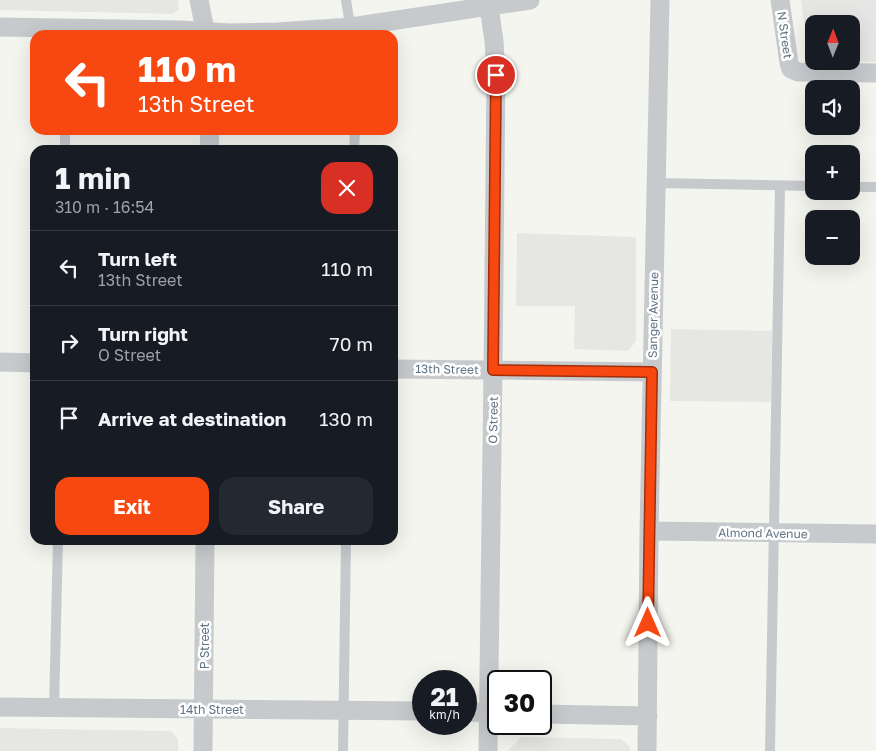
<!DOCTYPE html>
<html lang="en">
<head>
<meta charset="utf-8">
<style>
  :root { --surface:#171b24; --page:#242831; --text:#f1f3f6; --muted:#9ea1a6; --line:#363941; --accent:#f64810 }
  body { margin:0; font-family:"Golos Text",sans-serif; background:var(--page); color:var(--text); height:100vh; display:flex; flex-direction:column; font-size:19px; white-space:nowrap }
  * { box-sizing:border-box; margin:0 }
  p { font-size:16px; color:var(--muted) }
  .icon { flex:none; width:28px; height:28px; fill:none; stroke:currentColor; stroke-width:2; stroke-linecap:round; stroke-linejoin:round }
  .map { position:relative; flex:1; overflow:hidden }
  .side { position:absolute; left:30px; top:145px; width:368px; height:400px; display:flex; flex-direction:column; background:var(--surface); border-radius:15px; box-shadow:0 5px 20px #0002 }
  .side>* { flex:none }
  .hud { position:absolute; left:30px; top:30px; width:368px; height:105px; border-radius:15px; box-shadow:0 5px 20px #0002; background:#f64810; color:#fff; overflow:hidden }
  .needle { width:32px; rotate:1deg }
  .buttons { position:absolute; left:805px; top:15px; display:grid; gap:10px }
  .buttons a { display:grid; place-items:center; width:55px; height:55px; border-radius:10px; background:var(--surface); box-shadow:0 5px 20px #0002; font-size:25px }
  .speed { position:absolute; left:412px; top:670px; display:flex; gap:10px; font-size:25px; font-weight:700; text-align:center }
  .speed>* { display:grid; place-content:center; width:65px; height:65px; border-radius:50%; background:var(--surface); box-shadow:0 5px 20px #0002; line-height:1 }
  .speed small { font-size:12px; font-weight:400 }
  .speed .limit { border:2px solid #111; border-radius:8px; background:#fff; color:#111 }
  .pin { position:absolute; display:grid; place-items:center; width:42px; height:42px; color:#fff; margin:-21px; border:2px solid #fff; border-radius:50%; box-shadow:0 1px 5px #0007 }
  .me { position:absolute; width:55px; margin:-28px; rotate:0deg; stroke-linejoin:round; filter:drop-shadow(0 0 4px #0008) }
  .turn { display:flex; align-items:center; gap:18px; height:105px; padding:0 25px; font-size:22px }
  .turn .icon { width:65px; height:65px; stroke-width:2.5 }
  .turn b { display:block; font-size:35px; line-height:42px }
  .round { display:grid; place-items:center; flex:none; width:52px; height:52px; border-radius:15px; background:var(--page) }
  .head { display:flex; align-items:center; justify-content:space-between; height:85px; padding:0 25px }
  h1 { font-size:30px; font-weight:700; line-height:38px }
  .cta { display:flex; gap:10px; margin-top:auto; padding:10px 25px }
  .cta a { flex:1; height:58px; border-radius:15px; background:var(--accent); color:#fff; font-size:20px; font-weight:700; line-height:58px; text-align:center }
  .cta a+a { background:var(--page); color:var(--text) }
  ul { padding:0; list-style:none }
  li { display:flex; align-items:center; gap:15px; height:75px; padding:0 25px; border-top:1px solid var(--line) }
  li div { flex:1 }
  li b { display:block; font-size:19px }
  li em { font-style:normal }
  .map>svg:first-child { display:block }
  .built { fill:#e6e7e4 }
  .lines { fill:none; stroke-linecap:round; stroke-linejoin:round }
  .lane { stroke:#c7cacd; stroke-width:10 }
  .street { stroke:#c7cacd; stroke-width:19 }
  .route-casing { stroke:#a02f0a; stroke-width:12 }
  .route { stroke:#f64810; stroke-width:9 }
  .labels { text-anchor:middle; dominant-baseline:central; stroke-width:5; stroke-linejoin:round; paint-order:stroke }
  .street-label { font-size:12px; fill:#617485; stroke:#fff }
</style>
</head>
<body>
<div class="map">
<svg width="876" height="751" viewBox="0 0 876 751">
  <rect width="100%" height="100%" fill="#f5f5f0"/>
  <path class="built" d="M 0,0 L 178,0 L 179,9 L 173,14 L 0,10 Z
    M 801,0 L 876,0 L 876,62 L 828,61 L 851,61 L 851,24 L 814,24 L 814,59 L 809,56 Z
    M 517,233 L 636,237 L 636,341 L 628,351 L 574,349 L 575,306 L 516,306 Z
    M 671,329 L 772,331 L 771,402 L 670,401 Z
    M 0,728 L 171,731 L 178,739 L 178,751 L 0,751 Z
    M 521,737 L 621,739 L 630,747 L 630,751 L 509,751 L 509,749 Z"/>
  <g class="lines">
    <path class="lane" d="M 346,0 L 351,31
      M 65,150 L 65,130
      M 354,150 L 355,130
      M 656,183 L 814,186
      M 851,187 L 876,187
      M 54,708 L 58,540
      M 343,751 L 346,540
      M 770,751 L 780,186"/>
    <path class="street" d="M 199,0 L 206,35
      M 780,0 L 789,63 L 791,69 L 798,72 L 876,73
      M 0,27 L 180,30 L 229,33 L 277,32 L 351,27 L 530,0
      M 209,150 L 210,130
      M 0,362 L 35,363
      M 392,369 L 652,372
      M 649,531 L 876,534
      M 0,707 L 424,711
      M 466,712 L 499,713
      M 541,714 L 648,716
      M 203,751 L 205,540
      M 488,751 L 493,370 L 496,75 L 494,41 L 488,0
      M 647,751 L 649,531 L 660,0"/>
  </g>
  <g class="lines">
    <g class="route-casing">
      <path id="route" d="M 496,75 L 493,370 L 652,372 L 648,623"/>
    </g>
    <use href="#route" class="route"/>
  </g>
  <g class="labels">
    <g class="street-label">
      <text transform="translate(785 35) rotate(82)">N Street</text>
      <text transform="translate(653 315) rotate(-89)">Sanger Avenue</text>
      <text transform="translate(447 369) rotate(1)">13th Street</text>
      <text transform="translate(493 420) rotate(-89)">O Street</text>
      <text transform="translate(763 533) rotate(1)">Almond Avenue</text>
      <text transform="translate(204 646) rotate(-90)">P Street</text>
      <text x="212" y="709">14th Street</text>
    </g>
  </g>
</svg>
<div class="buttons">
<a><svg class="needle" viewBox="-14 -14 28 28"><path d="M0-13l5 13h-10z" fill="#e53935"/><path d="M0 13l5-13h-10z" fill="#9ea1a6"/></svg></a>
<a><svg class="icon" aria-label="sound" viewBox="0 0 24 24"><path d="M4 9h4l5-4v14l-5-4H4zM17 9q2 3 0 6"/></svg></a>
<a>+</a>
<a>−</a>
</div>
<div class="speed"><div>21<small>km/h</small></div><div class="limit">30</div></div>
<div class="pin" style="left:496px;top:75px;background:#d93025"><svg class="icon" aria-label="arrive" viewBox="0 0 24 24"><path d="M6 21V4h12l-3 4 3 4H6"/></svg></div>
<svg class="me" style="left:648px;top:623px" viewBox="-20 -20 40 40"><path d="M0-17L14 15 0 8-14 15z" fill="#f64810" stroke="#fff" stroke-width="4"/></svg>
<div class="hud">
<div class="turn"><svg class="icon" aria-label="left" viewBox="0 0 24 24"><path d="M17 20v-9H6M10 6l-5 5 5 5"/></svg><div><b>110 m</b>13th Street</div></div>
</div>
<section class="side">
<div class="head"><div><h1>1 min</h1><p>310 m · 16:54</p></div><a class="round" style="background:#d93025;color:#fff"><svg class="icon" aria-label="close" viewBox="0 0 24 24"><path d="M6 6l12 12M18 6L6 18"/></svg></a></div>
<ul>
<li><svg class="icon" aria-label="left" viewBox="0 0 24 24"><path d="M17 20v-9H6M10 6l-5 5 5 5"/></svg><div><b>Turn left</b><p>13th Street</p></div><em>110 m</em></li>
<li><svg class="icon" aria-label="right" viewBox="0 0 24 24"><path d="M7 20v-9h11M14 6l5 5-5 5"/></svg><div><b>Turn right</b><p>O Street</p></div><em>70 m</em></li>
<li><svg class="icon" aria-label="arrive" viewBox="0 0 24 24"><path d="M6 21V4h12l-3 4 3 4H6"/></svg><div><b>Arrive at destination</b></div><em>130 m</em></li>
</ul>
<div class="cta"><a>Exit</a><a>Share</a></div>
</section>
</div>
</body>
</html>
